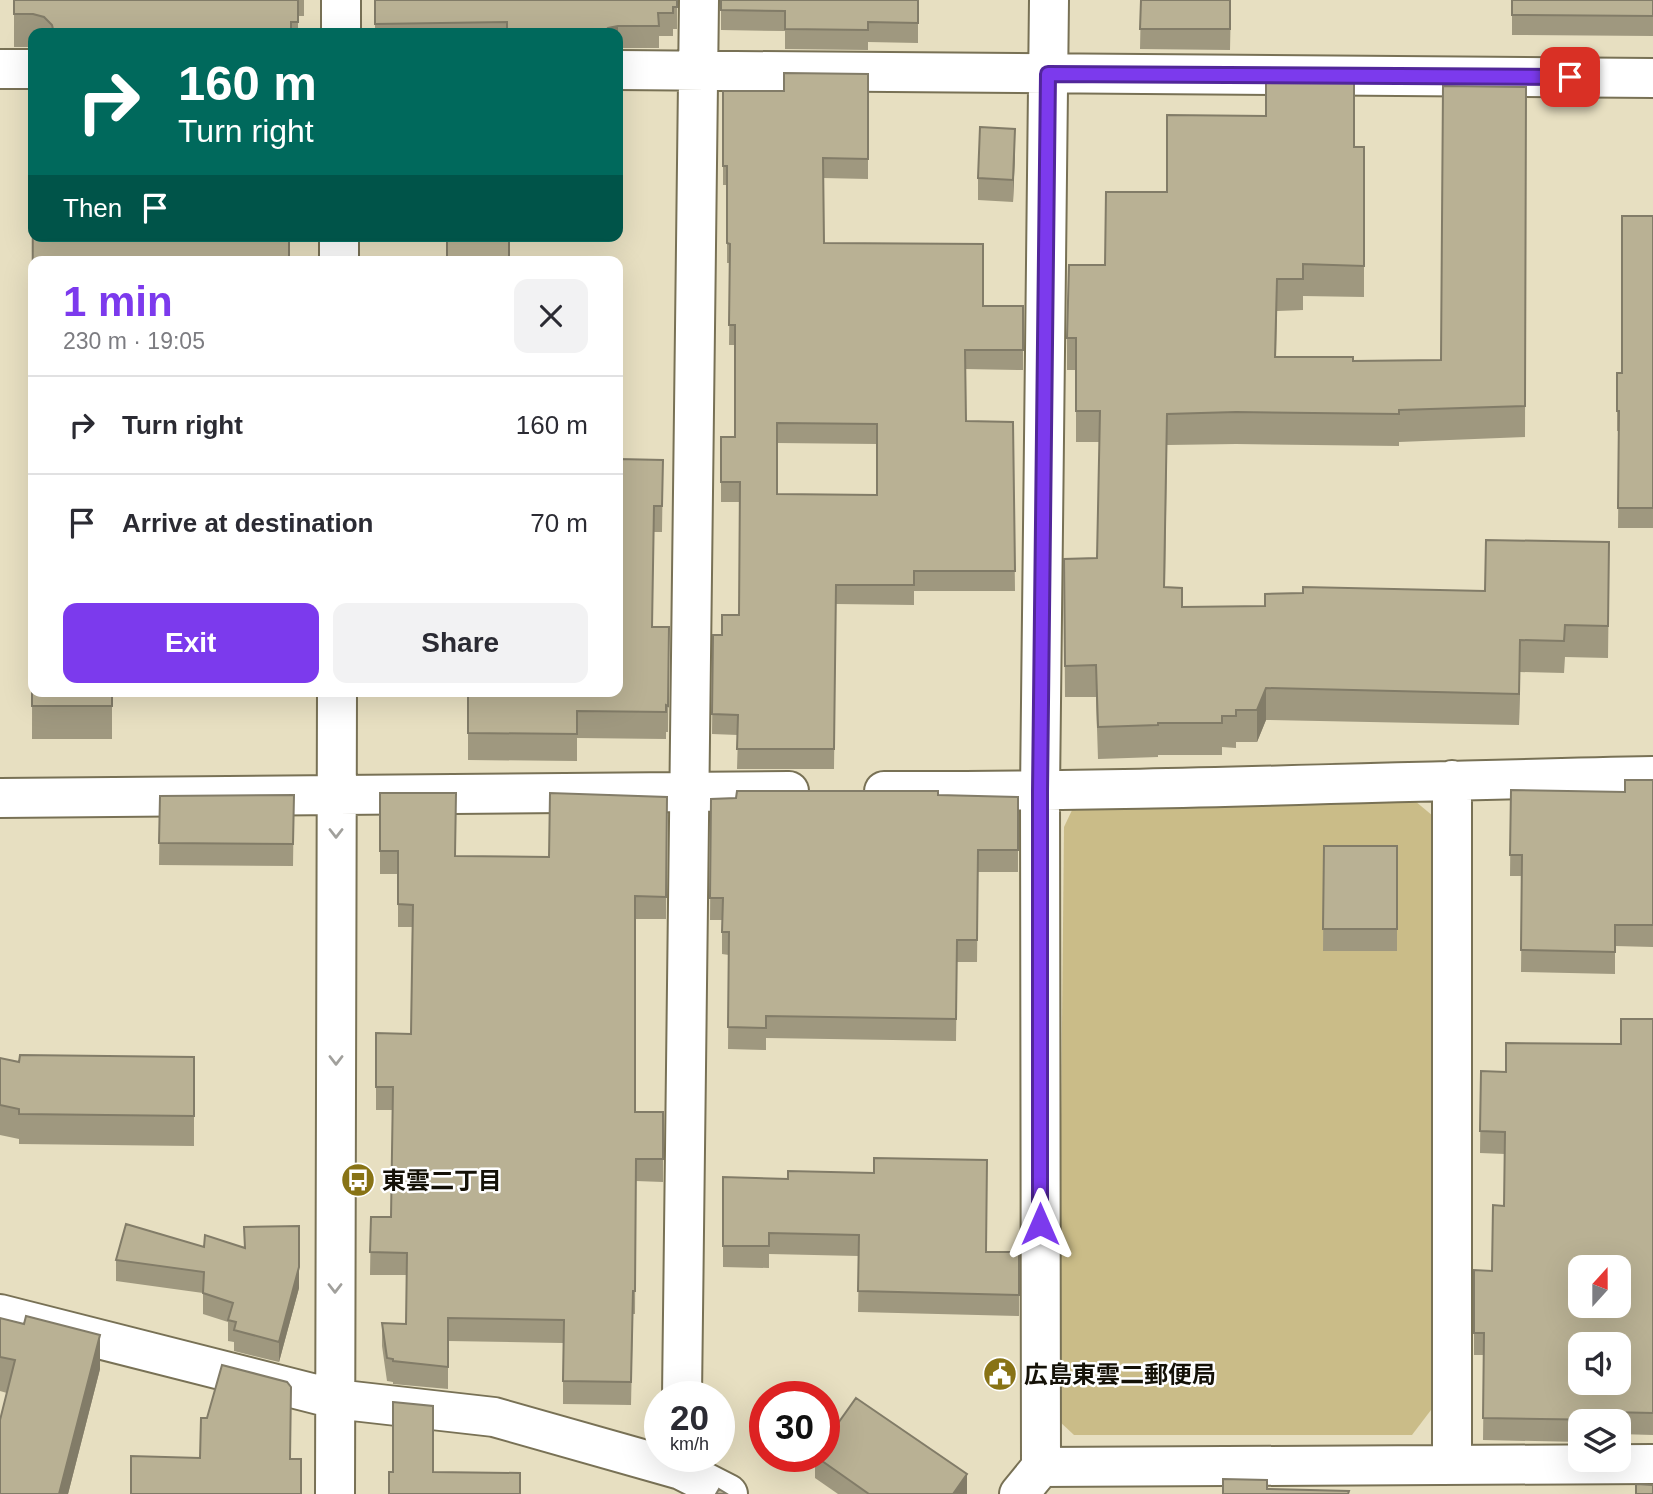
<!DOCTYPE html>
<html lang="en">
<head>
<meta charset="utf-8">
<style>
  :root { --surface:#fff; --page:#f2f2f3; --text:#2b2b33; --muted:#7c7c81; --line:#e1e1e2; --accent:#7c3aed }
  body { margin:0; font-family:Arial,"Noto Sans JP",sans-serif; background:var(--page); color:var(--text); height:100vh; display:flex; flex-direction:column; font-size:26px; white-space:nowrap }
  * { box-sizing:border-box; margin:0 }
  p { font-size:23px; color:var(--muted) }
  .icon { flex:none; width:38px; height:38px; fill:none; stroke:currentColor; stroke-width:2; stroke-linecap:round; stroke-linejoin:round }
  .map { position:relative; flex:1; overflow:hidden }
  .sheet { position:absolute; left:28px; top:256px; width:595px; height:441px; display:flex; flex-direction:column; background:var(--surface); border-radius:14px; box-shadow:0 7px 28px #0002 }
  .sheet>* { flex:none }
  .guide { position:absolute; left:28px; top:28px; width:595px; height:214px; border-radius:14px; box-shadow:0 7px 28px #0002; background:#00695c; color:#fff; overflow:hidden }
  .needle { width:46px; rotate:21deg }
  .tools { position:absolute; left:1568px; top:1255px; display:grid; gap:14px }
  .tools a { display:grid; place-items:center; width:63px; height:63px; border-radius:14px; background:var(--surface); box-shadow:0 7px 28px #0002; font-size:35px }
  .speed { position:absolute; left:644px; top:1381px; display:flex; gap:14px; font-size:35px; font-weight:700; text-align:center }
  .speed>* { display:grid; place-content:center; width:91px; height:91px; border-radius:50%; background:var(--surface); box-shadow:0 7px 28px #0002; line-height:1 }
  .speed small { font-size:18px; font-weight:400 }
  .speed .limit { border:10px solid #d22; background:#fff; color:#111 }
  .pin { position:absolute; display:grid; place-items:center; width:60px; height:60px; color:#fff; margin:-30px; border-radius:14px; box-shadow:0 4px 10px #0006 }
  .me { position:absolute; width:77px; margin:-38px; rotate:0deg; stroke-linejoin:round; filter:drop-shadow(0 0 5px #0008) }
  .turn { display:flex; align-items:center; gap:24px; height:147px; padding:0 35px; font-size:32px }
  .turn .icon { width:91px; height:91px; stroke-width:2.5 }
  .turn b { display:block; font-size:49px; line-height:60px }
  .then { display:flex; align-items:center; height:66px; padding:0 35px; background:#0003; gap:14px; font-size:26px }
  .round { display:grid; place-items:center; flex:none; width:74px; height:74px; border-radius:14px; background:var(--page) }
  .head { display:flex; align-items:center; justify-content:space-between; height:119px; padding:0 35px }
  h1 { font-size:42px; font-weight:800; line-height:52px; color:var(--accent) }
  .button { display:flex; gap:14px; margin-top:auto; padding:14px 35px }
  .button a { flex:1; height:80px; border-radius:14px; background:var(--accent); color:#fff; font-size:28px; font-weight:800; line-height:80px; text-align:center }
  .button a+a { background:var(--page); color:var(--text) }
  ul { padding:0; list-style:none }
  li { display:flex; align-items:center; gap:21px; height:98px; padding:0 35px; border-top:2px solid var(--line) }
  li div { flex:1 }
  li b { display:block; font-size:26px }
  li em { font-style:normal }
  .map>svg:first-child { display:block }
  .green { fill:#cabc88 }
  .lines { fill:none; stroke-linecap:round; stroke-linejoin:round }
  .minor-casing { stroke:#787155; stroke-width:42 }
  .minor { stroke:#fff; stroke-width:38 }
  .wall { fill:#9f987f; fill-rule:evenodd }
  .shaded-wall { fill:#827c68 }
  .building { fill:#b9b194; stroke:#827c68; stroke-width:2; fill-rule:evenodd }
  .oneway { stroke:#a1a09c }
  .route-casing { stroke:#51269a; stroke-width:18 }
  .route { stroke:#7c3aed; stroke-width:12 }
  .labels { text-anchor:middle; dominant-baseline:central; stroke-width:5; stroke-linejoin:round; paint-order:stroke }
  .poi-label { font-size:24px; font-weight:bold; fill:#141107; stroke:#fff; text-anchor:start }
</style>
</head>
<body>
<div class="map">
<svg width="1653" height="1494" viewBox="0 0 1653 1494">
  <rect width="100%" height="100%" fill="#e7dfc1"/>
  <path class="green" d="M 1415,801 L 1433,816 L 1431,1410 L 1412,1435 L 1074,1435 L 1058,1420 L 1064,827 L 1074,806 Z"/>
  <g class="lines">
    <g class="minor-casing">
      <path id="minor" d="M 341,33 L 341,0
        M 0,69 L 33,69
        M 618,70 L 1653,78
        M 339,261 L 339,236
        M 884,791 C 1140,792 1397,781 1653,776
        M 0,798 L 789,791
        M 0,1314 L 335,1399 L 494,1417 L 681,1470 L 728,1494
        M 682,1396 L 699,0
        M 1452,1465 L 1452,780
        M 1041,1467 L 1653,1464
        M 335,1494 L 337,691
        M 1019,1494 L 1041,1467 L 1040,791 L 1049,0"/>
    </g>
    <use href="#minor" class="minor"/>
  </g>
  <path class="wall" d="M 14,0 L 304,0 L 304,16 L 298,16 L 298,33 L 33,33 L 33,47 L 14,47 Z
    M 375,0 L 677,0 L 677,29 L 673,29 L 673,36 L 659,36 L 659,48 L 618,48 L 618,33 L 375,33 Z
    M 721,0 L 918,0 L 918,43 L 868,42 L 868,50 L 785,49 L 785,31 L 721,30 Z
    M 1141,0 L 1231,0 L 1230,50 L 1140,49 Z
    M 1512,0 L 1653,0 L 1653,36 L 1512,35 Z
    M 868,74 L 868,179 L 823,178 L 824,243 L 983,306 L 1023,306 L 1023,370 L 965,369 L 966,421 L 1013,422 L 1015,591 L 914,591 L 914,605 L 836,604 L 834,769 L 737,769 L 738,735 L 712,734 L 713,635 L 722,635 L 739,615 L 740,502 L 721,502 L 721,437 L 735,437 L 735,345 L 729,345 L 730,263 L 727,263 L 727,185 L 723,185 L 723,91 L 784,91 ZM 777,443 L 877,444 L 877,495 L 777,494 Z
    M 1526,87 L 1525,437 L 1399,442 L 1399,446 L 1236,444 L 1167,445 L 1165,587 L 1182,607 L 1265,606 L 1485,591 L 1609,573 L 1608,658 L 1565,657 L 1564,673 L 1520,672 L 1519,725 L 1266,720 L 1257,742 L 1236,742 L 1236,748 L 1222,747 L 1222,755 L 1158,755 L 1158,757 L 1098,759 L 1096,697 L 1065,697 L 1064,559 L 1097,558 L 1100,442 L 1076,442 L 1076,370 L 1067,370 L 1067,338 L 1105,265 L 1167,192 L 1354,147 L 1364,147 L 1364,297 L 1303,296 L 1303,310 L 1277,311 L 1276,357 L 1353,361 L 1441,360 Z
    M 33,91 L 33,261 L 112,691 L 112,739 L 32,739 Z
    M 1015,151 L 1013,202 L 978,200 L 978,178 Z
    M 1653,216 L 1653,528 L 1618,528 L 1619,431 L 1617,431 L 1617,373 L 1622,373 Z
    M 444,236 L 568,236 L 568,239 L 444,238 Z
    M 663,460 L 662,532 L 654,532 L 652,627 L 669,627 L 668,732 L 666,732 L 666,739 L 577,738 L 577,761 L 468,760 L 468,691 Z
    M 1653,780 L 1653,947 L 1615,946 L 1615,974 L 1521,972 L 1522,876 L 1510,876 L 1511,790 L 1625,792 Z
    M 380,793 L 456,856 L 549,857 L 667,797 L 666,919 L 635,919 L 635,1112 L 663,1135 L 663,1182 L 636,1181 L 635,1314 L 633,1314 L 631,1405 L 563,1404 L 563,1343 L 448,1341 L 448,1389 L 393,1384 L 393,1382 L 387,1381 L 382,1346 L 382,1323 L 406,1324 L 407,1275 L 370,1275 L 371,1217 L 391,1217 L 393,1110 L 376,1110 L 376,1033 L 411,1034 L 412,927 L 398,927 L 398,874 L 380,874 Z
    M 294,795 L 293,866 L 159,865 L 160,796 Z
    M 938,795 L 1018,797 L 1018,872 L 978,872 L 977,962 L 957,962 L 956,1041 L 766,1038 L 766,1050 L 728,1049 L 729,955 L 722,954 L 722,920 L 710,920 L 711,799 Z
    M 1324,846 L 1397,846 L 1397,951 L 1323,951 Z
    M 1653,1019 L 1653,1435 L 1619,1434 L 1619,1421 L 1580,1421 L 1580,1442 L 1483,1440 L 1484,1355 L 1474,1355 L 1474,1270 L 1492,1271 L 1504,1206 L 1505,1154 L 1480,1153 L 1481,1071 L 1506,1072 L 1621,1044 Z
    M 194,1057 L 194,1146 L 19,1144 L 19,1139 L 0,1135 L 0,1058 L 19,1062 Z
    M 723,1177 L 986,1252 L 1019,1252 L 1019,1316 L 858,1312 L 859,1256 L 769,1254 L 769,1268 L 723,1267 Z
    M 244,1227 L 299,1288 L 279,1362 L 234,1351 L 234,1342 L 228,1341 L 228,1322 L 203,1314 L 203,1293 L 116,1281 L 116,1260 L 204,1247 L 244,1248 Z
    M 0,1318 L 100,1369 L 68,1494 L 0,1494 L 7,1393 L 0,1391 Z
    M 815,1456 L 967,1494 L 838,1494 L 815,1478 Z"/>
  <path class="shaded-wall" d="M 618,26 L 618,48 L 618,33 L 603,33 L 608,28 Z
    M 1015,129 L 1015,151 L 1013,202 L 1013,180 Z
    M 1520,640 L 1520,672 L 1519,725 L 1519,694 Z
    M 1266,688 L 1266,720 L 1257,742 L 1257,710 Z
    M 299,1267 L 299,1288 L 279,1362 L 279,1342 Z
    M 100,1335 L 100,1369 L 68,1494 L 59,1494 Z
    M 967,1474 L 967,1494 L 953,1494 Z"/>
  <path class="building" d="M 14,0 L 298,0 L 298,22 L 291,22 L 291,33 L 54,33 L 52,25 L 44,17 L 33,14 L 14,14 Z
    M 375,0 L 677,0 L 677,7 L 673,7 L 673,13 L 658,13 L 659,26 L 618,26 L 608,28 L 603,33 L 507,33 L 507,22 L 375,24 Z
    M 721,0 L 918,0 L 918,23 L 868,22 L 868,30 L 785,29 L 785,11 L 721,10 Z
    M 1141,0 L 1230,0 L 1230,29 L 1140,29 Z
    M 1512,0 L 1653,0 L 1653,16 L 1512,15 Z
    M 1266,72 L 1354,73 L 1354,147 L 1364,147 L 1364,266 L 1303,264 L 1303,279 L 1277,279 L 1275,357 L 1353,357 L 1353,361 L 1441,360 L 1443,86 L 1526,87 L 1525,406 L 1399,410 L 1399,414 L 1236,412 L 1167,414 L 1164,587 L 1182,588 L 1182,607 L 1265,606 L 1265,594 L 1303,593 L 1303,587 L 1485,591 L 1486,540 L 1609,542 L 1608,626 L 1565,625 L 1564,641 L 1520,640 L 1519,694 L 1266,688 L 1257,710 L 1236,710 L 1236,716 L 1222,716 L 1222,723 L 1158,723 L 1158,725 L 1098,727 L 1096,665 L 1065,666 L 1064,559 L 1097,558 L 1100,411 L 1076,411 L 1076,338 L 1067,338 L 1069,265 L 1105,265 L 1106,192 L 1167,192 L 1167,115 L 1266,116 Z
    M 784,73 L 868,74 L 868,159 L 823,158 L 824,243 L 983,244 L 983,306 L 1023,306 L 1023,350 L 965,350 L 966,421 L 1013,422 L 1015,571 L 914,571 L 914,585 L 836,585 L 834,749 L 737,749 L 738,715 L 712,714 L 713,635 L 722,635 L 722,615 L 739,615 L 740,482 L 721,482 L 721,437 L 735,437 L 735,325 L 729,325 L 730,244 L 727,243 L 727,166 L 723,166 L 723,91 L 784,91 ZM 777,423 L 877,424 L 877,495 L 777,494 Z
    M 33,91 L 33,236 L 289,236 L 289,261 L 33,261 L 33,691 L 112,691 L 112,706 L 32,706 Z
    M 980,127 L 1015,129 L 1013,180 L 978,178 Z
    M 1622,216 L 1653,216 L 1653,508 L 1618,508 L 1619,411 L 1617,411 L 1617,373 L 1622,373 Z
    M 447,236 L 509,236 L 509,261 L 447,261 Z
    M 618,459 L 663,460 L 662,506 L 654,506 L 652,627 L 669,627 L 668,706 L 666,705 L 666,712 L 577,711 L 577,734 L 468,733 L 468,691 L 618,691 Z
    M 1625,780 L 1653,780 L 1653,925 L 1615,925 L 1615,952 L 1521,950 L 1522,855 L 1510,855 L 1511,790 L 1625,792 Z
    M 737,791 L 938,791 L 938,795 L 1018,797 L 1018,850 L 978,850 L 977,940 L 957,940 L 956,1019 L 766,1016 L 766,1028 L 728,1027 L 729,932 L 722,932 L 723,898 L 710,898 L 711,799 L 736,798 Z
    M 380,793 L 456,793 L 455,856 L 549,857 L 550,793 L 667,797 L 666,897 L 635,896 L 635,1112 L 663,1112 L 663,1159 L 636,1159 L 635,1291 L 633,1291 L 631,1382 L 563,1381 L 564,1320 L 448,1318 L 448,1367 L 393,1361 L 393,1359 L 387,1358 L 382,1323 L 406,1324 L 407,1253 L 370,1252 L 371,1217 L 391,1217 L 393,1087 L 376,1087 L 376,1033 L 411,1034 L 413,905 L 398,904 L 398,851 L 380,851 Z
    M 294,795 L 293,844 L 159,843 L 160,796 Z
    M 1324,846 L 1397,846 L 1397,929 L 1323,929 Z
    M 1621,1019 L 1653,1019 L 1653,1413 L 1609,1412 L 1609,1420 L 1483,1418 L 1484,1333 L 1474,1333 L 1474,1270 L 1492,1271 L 1493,1205 L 1504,1206 L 1505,1132 L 1480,1131 L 1481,1071 L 1506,1072 L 1506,1043 L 1621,1044 ZM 1580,1267 L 1619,1267 L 1619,1306 L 1580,1306 ZM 1580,1344 L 1619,1344 L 1619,1382 L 1580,1382 Z
    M 20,1055 L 194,1057 L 194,1116 L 19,1114 L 19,1109 L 0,1105 L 0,1058 L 19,1062 Z
    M 874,1158 L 987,1160 L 986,1252 L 1019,1252 L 1019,1295 L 858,1291 L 859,1235 L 769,1233 L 769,1246 L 723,1246 L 723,1177 L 788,1179 L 788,1171 L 874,1173 Z
    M 126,1224 L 204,1247 L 205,1235 L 245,1248 L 244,1227 L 299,1226 L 299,1267 L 279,1342 L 234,1330 L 236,1322 L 228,1320 L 233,1303 L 203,1293 L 204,1272 L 116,1260 Z
    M 26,1316 L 100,1335 L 59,1494 L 0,1494 L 0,1420 L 15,1360 L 0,1357 L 0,1318 L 24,1324 Z
    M 222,1365 L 287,1382 L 291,1387 L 290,1459 L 301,1459 L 301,1494 L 131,1494 L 131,1456 L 200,1458 L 201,1418 L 207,1418 Z
    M 856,1398 L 967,1474 L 953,1494 L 869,1494 L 815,1456 L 824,1456 L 824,1443 Z
    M 393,1402 L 433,1406 L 433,1472 L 520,1473 L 520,1494 L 389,1494 L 389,1472 L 393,1472 Z
    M 1223,1479 L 1267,1480 L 1267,1489 L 1349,1491 L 1348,1494 L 1223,1494 Z
    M 1636,1484 L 1653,1485 L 1653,1494 L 1636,1494 Z
    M 719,1489 L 727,1494 L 716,1494 Z"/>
  <defs><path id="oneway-chevron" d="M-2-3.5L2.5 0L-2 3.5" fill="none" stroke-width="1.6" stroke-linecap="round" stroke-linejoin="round" transform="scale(1.75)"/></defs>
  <g class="oneway">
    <use href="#oneway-chevron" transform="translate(336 833) rotate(90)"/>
    <use href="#oneway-chevron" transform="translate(336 1060) rotate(90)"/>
    <use href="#oneway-chevron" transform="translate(335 1288) rotate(90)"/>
  </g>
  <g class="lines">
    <g class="route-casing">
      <path id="route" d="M 1040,1224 L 1040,792 L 1048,74 L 1570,77"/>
    </g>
    <use href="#route" class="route"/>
  </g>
  <defs>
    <g id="bus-disc" transform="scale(1.75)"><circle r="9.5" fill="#887315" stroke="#fff"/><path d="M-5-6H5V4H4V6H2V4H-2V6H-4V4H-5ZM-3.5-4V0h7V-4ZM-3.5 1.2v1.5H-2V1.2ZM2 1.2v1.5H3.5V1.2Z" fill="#fff"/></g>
    <g id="civic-disc" transform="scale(1.75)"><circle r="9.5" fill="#887315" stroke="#fff"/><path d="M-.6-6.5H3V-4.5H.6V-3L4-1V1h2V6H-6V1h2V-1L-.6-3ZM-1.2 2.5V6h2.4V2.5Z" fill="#fff"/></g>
  </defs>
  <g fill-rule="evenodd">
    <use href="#bus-disc" x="358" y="1180"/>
    <use href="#civic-disc" x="1000" y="1374"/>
  </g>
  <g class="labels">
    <g class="poi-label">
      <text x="382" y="1180">東雲二丁目</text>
      <text x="1024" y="1374">広島東雲二郵便局</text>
    </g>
  </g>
</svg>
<div class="tools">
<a><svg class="needle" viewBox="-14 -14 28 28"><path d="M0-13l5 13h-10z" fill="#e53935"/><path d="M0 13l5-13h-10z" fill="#7c7c81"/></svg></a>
<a><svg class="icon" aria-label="sound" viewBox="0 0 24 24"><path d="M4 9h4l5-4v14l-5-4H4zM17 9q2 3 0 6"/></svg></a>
<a><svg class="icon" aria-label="layers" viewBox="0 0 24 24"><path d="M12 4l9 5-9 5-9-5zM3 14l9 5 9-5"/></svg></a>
</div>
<div class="speed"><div>20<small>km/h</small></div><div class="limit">30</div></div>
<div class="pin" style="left:1570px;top:77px;background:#d93025"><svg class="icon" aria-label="arrive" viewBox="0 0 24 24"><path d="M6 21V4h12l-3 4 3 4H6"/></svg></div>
<svg class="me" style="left:1040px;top:1224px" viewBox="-20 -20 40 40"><path d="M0-17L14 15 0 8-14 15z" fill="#7c3aed" stroke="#fff" stroke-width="4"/></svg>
<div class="guide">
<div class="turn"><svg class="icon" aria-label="right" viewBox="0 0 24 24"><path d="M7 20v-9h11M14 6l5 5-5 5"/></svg><div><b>160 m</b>Turn right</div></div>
<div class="then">Then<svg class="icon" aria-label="arrive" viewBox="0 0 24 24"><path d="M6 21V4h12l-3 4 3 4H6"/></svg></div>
</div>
<section class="sheet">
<div class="head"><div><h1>1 min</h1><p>230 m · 19:05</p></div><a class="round"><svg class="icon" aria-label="close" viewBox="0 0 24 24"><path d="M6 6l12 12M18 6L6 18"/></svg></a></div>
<ul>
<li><svg class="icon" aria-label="right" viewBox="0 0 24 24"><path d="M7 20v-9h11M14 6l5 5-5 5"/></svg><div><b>Turn right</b></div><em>160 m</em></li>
<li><svg class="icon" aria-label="arrive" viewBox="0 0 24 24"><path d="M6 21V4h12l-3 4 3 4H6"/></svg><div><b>Arrive at destination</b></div><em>70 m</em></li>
</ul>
<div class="button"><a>Exit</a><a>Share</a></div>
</section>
</div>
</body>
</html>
